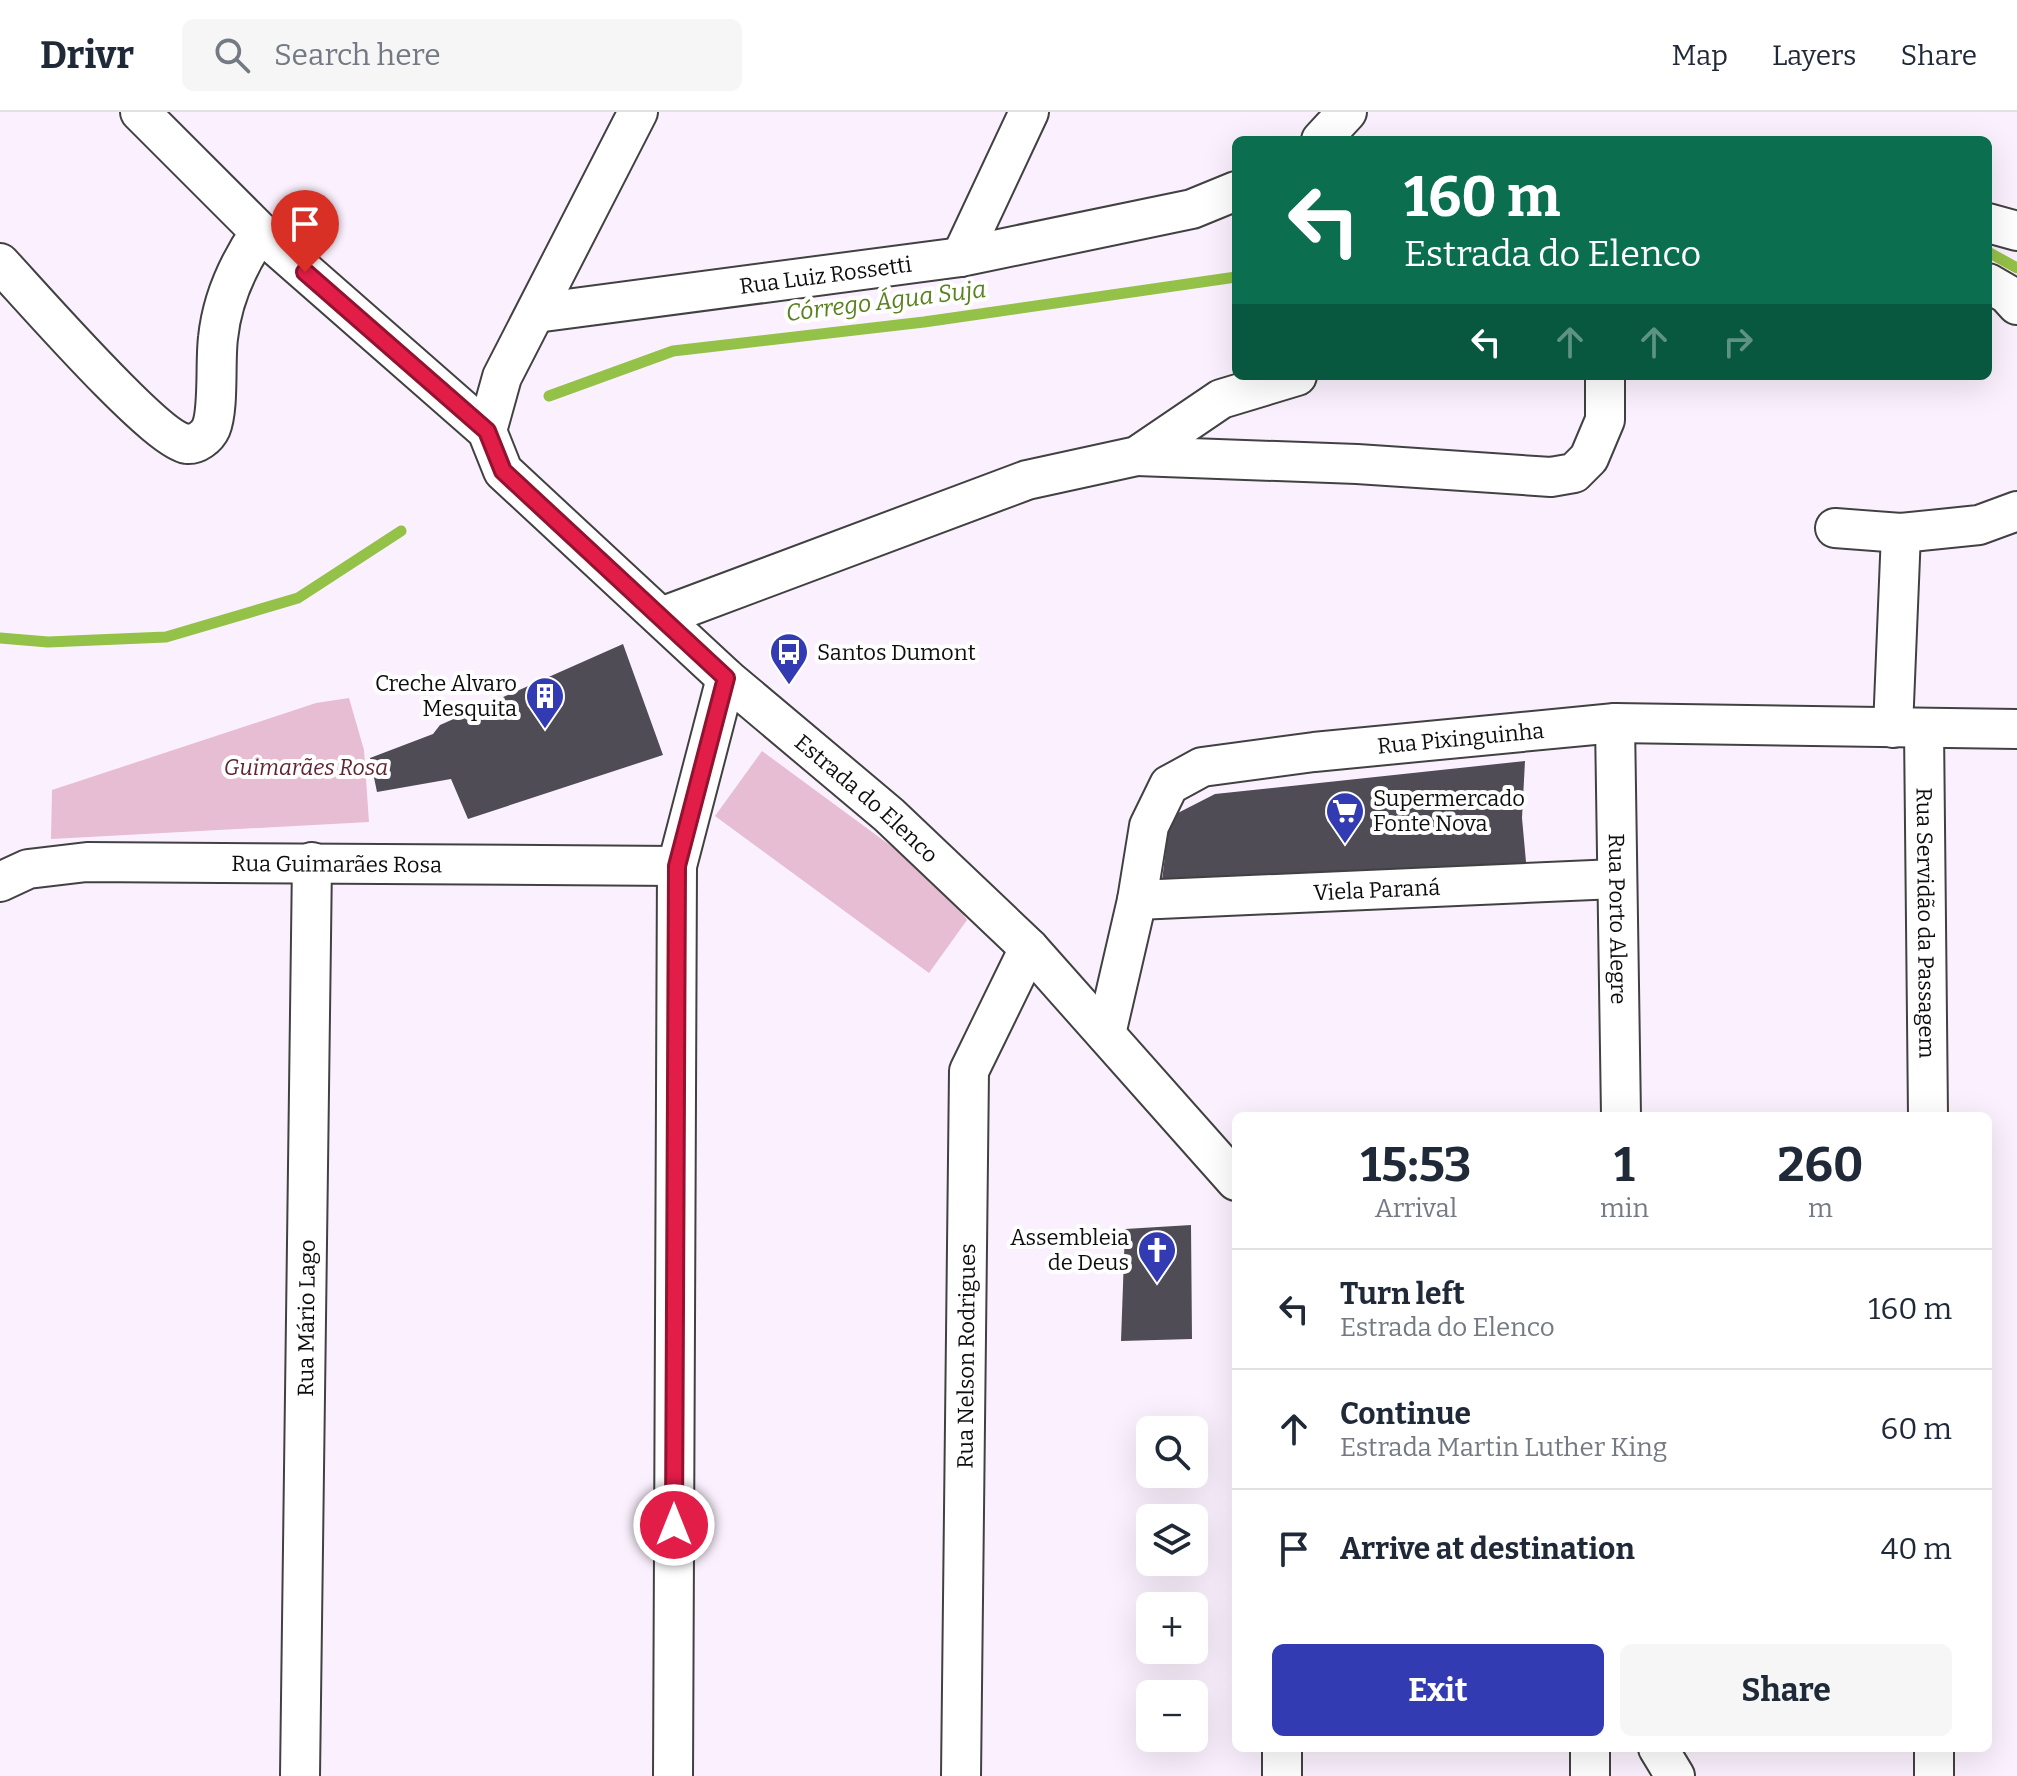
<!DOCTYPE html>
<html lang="en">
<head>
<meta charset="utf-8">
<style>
  :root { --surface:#fff; --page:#f6f6f7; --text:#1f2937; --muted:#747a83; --line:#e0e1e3; --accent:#323bb2 }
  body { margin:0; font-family:Bitter,serif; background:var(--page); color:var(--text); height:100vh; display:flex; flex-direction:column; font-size:30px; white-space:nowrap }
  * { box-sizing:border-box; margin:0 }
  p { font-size:26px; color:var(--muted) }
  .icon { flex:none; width:44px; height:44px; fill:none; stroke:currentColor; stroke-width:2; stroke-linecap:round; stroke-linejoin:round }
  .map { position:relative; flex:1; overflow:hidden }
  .drawer { position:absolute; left:1232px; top:1000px; width:760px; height:640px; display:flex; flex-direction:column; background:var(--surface); border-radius:12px; box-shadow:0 8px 32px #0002 }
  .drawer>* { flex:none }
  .guide { position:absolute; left:1232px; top:24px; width:760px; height:244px; border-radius:12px; box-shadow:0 8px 32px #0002; background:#0b6e4f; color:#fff; overflow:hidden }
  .buttons { position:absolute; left:1136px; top:1304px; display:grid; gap:16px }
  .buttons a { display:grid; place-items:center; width:72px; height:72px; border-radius:12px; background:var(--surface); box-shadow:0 8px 32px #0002; font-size:40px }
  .pin { position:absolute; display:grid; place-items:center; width:68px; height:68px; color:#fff; margin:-82px -34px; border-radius:50% 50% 50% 0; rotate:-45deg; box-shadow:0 0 8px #0007 }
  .pin .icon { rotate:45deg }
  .me { position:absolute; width:88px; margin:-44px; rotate:0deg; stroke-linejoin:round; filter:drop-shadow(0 0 6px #0008) }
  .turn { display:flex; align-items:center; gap:28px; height:168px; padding:0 40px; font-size:36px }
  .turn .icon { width:104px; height:104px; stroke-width:2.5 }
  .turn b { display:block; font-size:56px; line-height:68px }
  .lanes { display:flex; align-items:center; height:76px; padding:0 40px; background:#0003; justify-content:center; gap:40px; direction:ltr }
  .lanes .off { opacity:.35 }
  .eta { display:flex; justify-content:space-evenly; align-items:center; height:136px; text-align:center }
  .eta b { font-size:48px; font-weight:700; line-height:56px }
  .primary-button { display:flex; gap:16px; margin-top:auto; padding:16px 40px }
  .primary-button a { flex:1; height:92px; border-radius:12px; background:var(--accent); color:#fff; font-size:32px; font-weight:700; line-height:92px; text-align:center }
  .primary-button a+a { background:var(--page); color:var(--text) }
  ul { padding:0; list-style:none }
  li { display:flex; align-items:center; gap:24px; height:120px; padding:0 40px; border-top:2px solid var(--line) }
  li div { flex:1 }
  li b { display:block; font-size:30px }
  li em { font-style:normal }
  header { display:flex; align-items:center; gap:48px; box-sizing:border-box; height:112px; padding:0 40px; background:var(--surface); border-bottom:2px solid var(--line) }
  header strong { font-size:38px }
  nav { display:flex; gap:44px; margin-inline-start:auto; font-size:28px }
  .search { width:560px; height:72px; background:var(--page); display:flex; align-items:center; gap:20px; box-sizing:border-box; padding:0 28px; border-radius:12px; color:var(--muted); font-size:30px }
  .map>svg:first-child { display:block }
  .green { fill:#e6bdd3 }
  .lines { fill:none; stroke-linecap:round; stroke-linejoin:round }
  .stream { stroke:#94c147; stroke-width:11 }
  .building { fill:#4f4c56 }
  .minor-casing { stroke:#414141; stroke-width:42 }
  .minor { stroke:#fff; stroke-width:38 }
  .route-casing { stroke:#92132f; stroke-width:20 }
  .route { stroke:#e11d48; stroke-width:14 }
  .labels { text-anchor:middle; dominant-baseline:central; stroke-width:8; stroke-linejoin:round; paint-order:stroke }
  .street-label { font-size:22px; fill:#0e0e0e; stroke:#fff }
  .poi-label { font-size:22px; fill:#0e0e0e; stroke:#fff; text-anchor:start }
  .park-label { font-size:22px; font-style:italic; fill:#612432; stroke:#fff }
  .water-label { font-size:24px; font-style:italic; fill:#59811f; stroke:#fff }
</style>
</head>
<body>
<header>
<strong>Drivr</strong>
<div class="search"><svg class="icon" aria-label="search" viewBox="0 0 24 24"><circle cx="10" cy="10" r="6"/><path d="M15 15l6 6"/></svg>Search here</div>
<nav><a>Map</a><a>Layers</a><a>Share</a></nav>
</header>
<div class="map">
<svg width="2017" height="1664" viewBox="0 0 2017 1664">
  <rect width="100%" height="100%" fill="#fbf1fe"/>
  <path class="green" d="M 349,586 L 364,638 L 369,710 L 51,727 L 52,678 L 316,591 Z
    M 762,639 L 940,770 L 967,808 L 929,861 L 715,704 Z"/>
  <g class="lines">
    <path class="stream" d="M 1988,140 L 2017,156
      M 549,284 L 673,239 L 924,210 L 1236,165
      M 0,526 L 48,530 L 166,525 L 298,486 L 401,419"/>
  </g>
  <path class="building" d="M 623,532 L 663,643 L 468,707 L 451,667 L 377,680 L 370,646 L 433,622 L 440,613 Z
    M 1525,649 L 1522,706 L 1527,761 L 1161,776 L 1170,705 L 1215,682 Z
    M 1191,1113 L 1192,1227 L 1121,1229 L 1125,1117 Z"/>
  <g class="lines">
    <g class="minor-casing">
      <g id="minor">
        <path id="s1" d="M 140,0 L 260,120 L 487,319 L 503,359 L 726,566 L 889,703 L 1029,836 L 1236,1069"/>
        <path d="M 1321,28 L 1347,0"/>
        <path d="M 1988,111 L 2017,119"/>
        <path d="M 961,145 L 1029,0"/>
        <path d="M 0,151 C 29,182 155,327 187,332 C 196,333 207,325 211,316 C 219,297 215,249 218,226 C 222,187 238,152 260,120"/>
        <path d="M 1988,171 L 2007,182 L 2017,193"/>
        <path id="s2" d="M 536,201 L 961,145 L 1192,97 L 1236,79"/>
        <path d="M 487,319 L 502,265 L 638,0"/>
        <path d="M 1137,344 L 1357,352 L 1551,365 L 1574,361 L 1589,346 L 1605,308 L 1605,264"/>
        <path d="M 1835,416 L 1901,421 L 1979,413 L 2017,399"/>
        <path d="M 661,505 L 1027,368 L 1137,344 L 1221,287 L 1297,264"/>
        <path id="s3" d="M 1615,611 L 1621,1004"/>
        <path d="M 1893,616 L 1901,421"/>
        <path id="s4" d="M 1924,617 L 1928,1004"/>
        <path id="s5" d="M 0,770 L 28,757 L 87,750 L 677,754"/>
        <path id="s6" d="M 1137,788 L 1616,767"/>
        <path id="s7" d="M 1106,922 L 1137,788 L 1149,714 L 1169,673 L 1202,655 L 1314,640 L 1615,611 L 2017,617"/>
        <path d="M 1282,1636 L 1282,1664"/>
        <path d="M 1658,1636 L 1675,1664"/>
        <path d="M 1934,1636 L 1934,1664"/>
        <path id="s8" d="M 300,1664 L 312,750"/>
        <path d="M 673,1664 L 677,754 L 726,566"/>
        <path id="s9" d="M 961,1664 L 969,959 L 1029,836"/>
        <path d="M 1590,1664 L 1590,1636"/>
      </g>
    </g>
    <use href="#minor" class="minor"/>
  </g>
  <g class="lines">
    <g class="route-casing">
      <path id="route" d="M 305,160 L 487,319 L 503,359 L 726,566 L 677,754 L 674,1413"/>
    </g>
    <use href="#route" class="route"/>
  </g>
  <defs>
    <g id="bus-pin" transform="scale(2)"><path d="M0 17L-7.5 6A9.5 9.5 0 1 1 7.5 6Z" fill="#323bb2" stroke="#fff"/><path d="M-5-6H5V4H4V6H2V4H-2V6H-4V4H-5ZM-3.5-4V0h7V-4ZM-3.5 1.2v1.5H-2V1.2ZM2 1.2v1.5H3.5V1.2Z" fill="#fff"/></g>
    <g id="building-pin" transform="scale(2)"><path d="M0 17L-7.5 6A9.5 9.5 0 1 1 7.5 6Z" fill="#323bb2" stroke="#fff"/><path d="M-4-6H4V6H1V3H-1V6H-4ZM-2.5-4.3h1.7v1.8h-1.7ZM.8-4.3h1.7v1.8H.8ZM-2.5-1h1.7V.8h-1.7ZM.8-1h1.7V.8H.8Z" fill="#fff"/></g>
    <g id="supermarket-pin" transform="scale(2)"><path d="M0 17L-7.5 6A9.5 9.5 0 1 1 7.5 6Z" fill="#323bb2" stroke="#fff"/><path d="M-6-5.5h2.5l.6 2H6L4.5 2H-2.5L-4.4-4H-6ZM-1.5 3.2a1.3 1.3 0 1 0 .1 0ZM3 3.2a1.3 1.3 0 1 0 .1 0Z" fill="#fff"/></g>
    <g id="church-pin" transform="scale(2)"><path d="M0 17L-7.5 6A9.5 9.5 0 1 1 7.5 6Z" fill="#323bb2" stroke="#fff"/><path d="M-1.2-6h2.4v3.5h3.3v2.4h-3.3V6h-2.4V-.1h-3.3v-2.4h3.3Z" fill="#fff"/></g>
  </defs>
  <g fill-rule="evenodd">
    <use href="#bus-pin" x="789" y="540"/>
    <use href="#building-pin" x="545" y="584"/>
    <use href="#supermarket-pin" x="1345" y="699"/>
    <use href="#church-pin" x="1157" y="1138"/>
  </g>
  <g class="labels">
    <g class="street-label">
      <text stroke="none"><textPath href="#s2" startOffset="292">Rua Luiz Rossetti</textPath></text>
      <text stroke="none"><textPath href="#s7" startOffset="556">Rua Pixinguinha</textPath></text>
      <text stroke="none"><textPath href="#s1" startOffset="1004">Estrada do Elenco</textPath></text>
      <text stroke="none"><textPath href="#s5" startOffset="340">Rua Guimarães Rosa</textPath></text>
      <text stroke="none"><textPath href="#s6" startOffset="240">Viela Paraná</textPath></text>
      <text stroke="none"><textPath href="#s3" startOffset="196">Rua Porto Alegre</textPath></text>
      <text stroke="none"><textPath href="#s4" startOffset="194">Rua Servidão da Passagem</textPath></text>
      <text stroke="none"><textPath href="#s8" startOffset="458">Rua Mário Lago</textPath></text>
      <text stroke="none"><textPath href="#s9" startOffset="420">Rua Nelson Rodrigues</textPath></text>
    </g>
    <g class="poi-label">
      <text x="817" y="540">Santos Dumont</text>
      <text x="517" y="571" text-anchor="end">Creche Alvaro<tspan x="517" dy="25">Mesquita</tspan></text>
      <text x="1373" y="686">Supermercado<tspan x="1373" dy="25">Fonte Nova</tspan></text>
      <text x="1129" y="1125" text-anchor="end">Assembleia<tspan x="1129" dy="25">de Deus</tspan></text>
    </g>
    <g class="park-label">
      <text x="306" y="655">Guimarães Rosa</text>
    </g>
    <g class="water-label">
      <text transform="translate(886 189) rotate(-7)">Córrego Água Suja</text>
    </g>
  </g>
</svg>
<div class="buttons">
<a><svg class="icon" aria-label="search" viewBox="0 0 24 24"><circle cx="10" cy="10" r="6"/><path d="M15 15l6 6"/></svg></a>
<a><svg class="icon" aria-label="layers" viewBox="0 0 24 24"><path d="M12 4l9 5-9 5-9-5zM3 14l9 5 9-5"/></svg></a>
<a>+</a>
<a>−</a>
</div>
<div class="pin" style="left:305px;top:160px;background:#d93025"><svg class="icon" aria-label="arrive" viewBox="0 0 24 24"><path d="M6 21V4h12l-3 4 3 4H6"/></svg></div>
<svg class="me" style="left:674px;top:1413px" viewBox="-20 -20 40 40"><circle r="17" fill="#e11d48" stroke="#fff" stroke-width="3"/><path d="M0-11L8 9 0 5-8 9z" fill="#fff"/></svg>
<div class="guide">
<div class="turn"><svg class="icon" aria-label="left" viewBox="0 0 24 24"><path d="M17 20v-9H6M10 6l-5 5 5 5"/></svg><div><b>160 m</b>Estrada do Elenco</div></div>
<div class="lanes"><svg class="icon" aria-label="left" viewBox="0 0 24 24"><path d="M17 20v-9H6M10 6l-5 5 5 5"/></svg><svg class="icon off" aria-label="ahead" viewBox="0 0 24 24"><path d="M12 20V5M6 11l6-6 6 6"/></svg><svg class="icon off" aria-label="ahead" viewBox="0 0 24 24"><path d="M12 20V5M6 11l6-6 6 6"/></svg><svg class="icon off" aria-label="right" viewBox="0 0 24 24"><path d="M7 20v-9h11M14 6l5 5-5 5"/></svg></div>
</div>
<section class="drawer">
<div class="eta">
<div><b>15:53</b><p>Arrival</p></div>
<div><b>1</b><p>min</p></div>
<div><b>260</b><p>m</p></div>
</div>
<ul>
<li><svg class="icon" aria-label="left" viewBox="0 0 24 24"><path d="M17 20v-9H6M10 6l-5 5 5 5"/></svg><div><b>Turn left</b><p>Estrada do Elenco</p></div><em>160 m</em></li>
<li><svg class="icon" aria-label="ahead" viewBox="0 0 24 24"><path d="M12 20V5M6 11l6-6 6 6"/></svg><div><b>Continue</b><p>Estrada Martin Luther King</p></div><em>60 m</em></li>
<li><svg class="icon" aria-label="arrive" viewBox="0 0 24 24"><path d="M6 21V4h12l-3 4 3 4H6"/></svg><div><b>Arrive at destination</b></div><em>40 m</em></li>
</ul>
<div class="primary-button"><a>Exit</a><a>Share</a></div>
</section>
</div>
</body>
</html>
